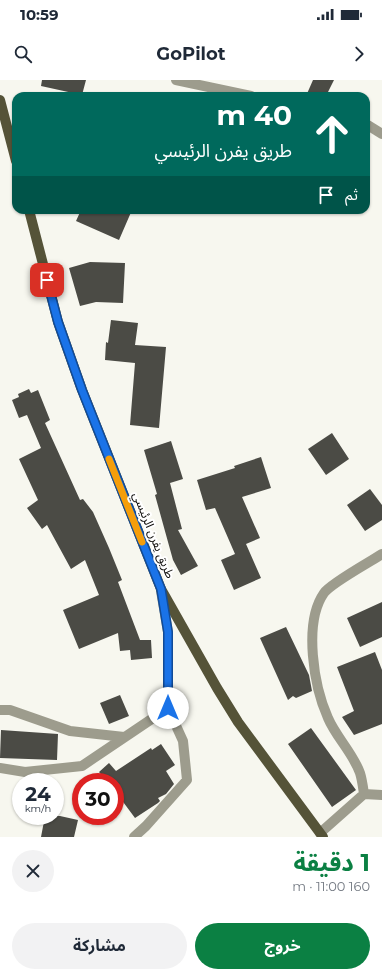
<!DOCTYPE html>
<html lang="ar">
<head>
<meta charset="utf-8">
<style>
  :root { --surface:#fff; --page:#f2f2f3; --text:#1f2937; --muted:#747a83; --accent:#0b8043 }
  body { margin:0; font-family:Montserrat,"Noto Sans Arabic",sans-serif; background:var(--page); color:var(--text); direction:rtl; height:100vh; display:flex; flex-direction:column; font-size:15px; white-space:nowrap }
  * { box-sizing:border-box; margin:0 }
  p { font-size:13px; color:var(--muted) }
  .icon { flex:none; width:22px; height:22px; fill:none; stroke:currentColor; stroke-width:2; stroke-linecap:round; stroke-linejoin:round }
  .map { position:relative; height:757px; overflow:hidden; direction:ltr }
  .side { display:flex; flex-direction:column; background:var(--surface); flex:1 }
  .side>* { flex:none }
  .top-card { position:absolute; left:12px; top:12px; width:358px; height:122px; border-radius:12px; box-shadow:0 1px 3px #0004; direction:rtl; background:#00695c; color:#fff; overflow:hidden }
  .speed { position:absolute; left:12px; top:693px; display:flex; gap:8px; font-size:20px; font-weight:700; text-align:center }
  .speed>* { display:grid; place-content:center; width:52px; height:52px; border-radius:50%; background:var(--surface); box-shadow:0 1px 3px #0004; line-height:1 }
  .speed small { font-size:10px; font-weight:400 }
  .speed .limit { border:6px solid #d22; background:#fff; color:#111 }
  .pin { position:absolute; display:grid; place-items:center; width:34px; height:34px; color:#fff; margin:-17px; border-radius:8px; box-shadow:0 2px 6px #0006 }
  .me { position:absolute; width:44px; margin:-22px; rotate:0deg; stroke-linejoin:round; filter:drop-shadow(0 0 3px #0008) }
  .turn { display:flex; align-items:center; gap:14px; height:84px; padding:0 12px; font-size:18px }
  .turn .icon { width:52px; height:52px; stroke-width:2.5 }
  .turn b { display:block; font-size:28px; line-height:34px }
  .then { display:flex; align-items:center; height:38px; padding:0 12px; background:#0003; gap:8px; font-size:15px }
  .round { display:grid; place-items:center; flex:none; width:42px; height:42px; border-radius:21px; background:var(--page) }
  .summary { display:flex; align-items:center; justify-content:space-between; height:68px; padding:0 12px }
  h1 { font-size:24px; font-weight:700; line-height:30px; color:var(--accent) }
  .button { display:flex; gap:8px; margin-top:auto; padding:8px 12px }
  .button a { flex:1; height:46px; border-radius:24px; background:var(--accent); color:#fff; font-size:16px; font-weight:700; line-height:46px; text-align:center }
  .button a+a { background:var(--page); color:var(--text) }
  .status { display:flex; justify-content:space-between; align-items:center; height:28px; padding:0 20px; background:var(--surface); direction:ltr }
  .status svg { height:11px; fill:currentColor }
  header { display:flex; justify-content:space-between; align-items:center; height:52px; padding:0 12px; background:var(--surface); font-size:18px; font-weight:700 }
  .map>svg:first-child { display:block }
  .building { fill:#4b4b45 }
  .lines { fill:none; stroke-linecap:round; stroke-linejoin:round }
  .street { stroke:#9d9c8d; stroke-width:10 }
  .primary { stroke:#555338; stroke-width:10 }
  .route-casing { stroke:#114b97; stroke-width:10 }
  .route { stroke:#1a73e8; stroke-width:7 }
  .slow { stroke:#f59e0b; stroke-width:7 }
  .labels { text-anchor:middle; dominant-baseline:central; stroke-width:4; stroke-linejoin:round; paint-order:stroke }
  .street-label { font-size:12px; fill:#0d0c0a; stroke:#fff }
</style>
</head>
<body>
<div class="status"><b>10:59</b><svg viewBox="0 0 49 12"><path d="M0 12V9h3v3zM5 12V6h3v6zM10 12V3h3v9zM15 12V0h3v12zM26 1h20v11H26zM47 4h2v5h-2z"/></svg></div>
<header><svg class="icon" aria-label="forward" viewBox="0 0 24 24"><path d="M9 5l7 7-7 7"/></svg>GoPilot<svg class="icon" aria-label="search" viewBox="0 0 24 24"><circle cx="10" cy="10" r="6"/><path d="M15 15l6 6"/></svg></header>
<div class="map">
<svg width="382" height="757" viewBox="0 0 382 757">
  <rect width="100%" height="100%" fill="#f7f7ef"/>
  <path class="building" d="M 42,0 L 86,0 L 82,15 L 41,6 Z
    M 313,0 L 334,0 L 326,16 L 306,16 Z
    M 81,130 L 132,130 L 119,160 L 76,141 Z
    M 90,182 L 125,183 L 123,223 L 96,222 L 80,226 L 69,188 Z
    M 111,240 L 138,243 L 135,265 L 166,267 L 159,348 L 130,345 L 135,283 L 105,280 L 106,262 L 108,263 Z
    M 29,309 L 31,313 L 38,310 L 50,340 L 45,343 L 80,420 L 83,419 L 93,432 L 109,468 L 122,500 L 118,502 L 140,560 L 151,560 L 152,578 L 131,580 L 130,570 L 120,571 L 118,553 L 79,569 L 63,530 L 99,515 L 85,480 L 71,489 L 47,445 L 42,449 L 27,428 L 38,420 L 19,379 L 41,368 L 27,335 L 19,338 L 12,320 L 19,317 L 18,314 Z
    M 332,353 L 349,379 L 326,395 L 308,369 Z
    M 171,361 L 183,399 L 170,403 L 182,449 L 178,450 L 198,486 L 181,495 L 173,480 L 155,415 L 157,414 L 144,370 Z
    M 261,377 L 271,408 L 242,417 L 260,458 L 246,464 L 261,498 L 234,510 L 221,480 L 235,474 L 215,428 L 206,430 L 197,400 L 235,388 L 234,386 Z
    M 370,409 L 382,425 L 382,440 L 365,451 L 347,425 Z
    M 382,522 L 382,557 L 360,567 L 347,538 Z
    M 286,547 L 309,595 L 312,611 L 296,618 L 293,616 L 288,620 L 260,558 Z
    M 375,572 L 382,590 L 382,644 L 354,655 L 342,637 L 354,631 L 337,587 Z
    M 120,615 L 129,636 L 109,644 L 100,623 Z
    M 311,648 L 356,710 L 332,727 L 288,664 Z
    M 1,650 L 58,654 L 57,680 L 0,678 Z
    M 161,664 L 175,685 L 166,691 L 174,704 L 166,714 L 158,718 L 160,721 L 158,723 L 135,738 L 115,711 L 115,702 L 99,702 L 104,698 L 99,692 L 109,683 L 116,691 L 151,668 L 152,670 Z
    M 45,736 L 60,736 L 78,740 L 74,757 L 41,757 Z"/>
  <g class="lines">
    <path class="street" d="M 176,0 L 251,16
      M 366,44 L 382,54
      M 0,630 L 10,630 L 70,651 L 124,657
      M 0,688 L 25,692 L 82,686 L 168,628
      M 364,714 C 363,707 362,699 360,693 C 353,673 336,657 328,638 C 314,607 303,543 324,513 C 331,503 370,482 382,474
      M 320,753 L 364,714 L 382,715
      M 134,757 L 146,746 L 187,700 L 183,661 L 168,628 L 168,552 L 161,511"/>
    <path class="primary" d="M 0,20 L 16,81
      M 29,130 L 58,242 L 82,310 L 161,509 L 217,608 L 238,642 L 323,757"/>
  </g>
  <g class="lines">
    <g class="route-casing">
      <path id="route" d="M 47,200 L 58,242 L 82,310 L 161,509 L 168,552 L 168,628"/>
    </g>
    <use href="#route" class="route"/>
    <path class="slow" d="M 109,379 L 142,462"/>
  </g>
  <g class="labels">
    <g class="street-label">
      <text transform="translate(154 455) rotate(68)">طريق يفرن الرئيسي</text>
    </g>
  </g>
</svg>
<div class="speed"><div>24<small>km/h</small></div><div class="limit">30</div></div>
<div class="pin" style="left:47px;top:200px;background:#d93025"><svg class="icon" aria-label="arrive" viewBox="0 0 24 24"><path d="M6 21V4h12l-3 4 3 4H6"/></svg></div>
<svg class="me" style="left:168px;top:628px" viewBox="-20 -20 40 40"><circle r="19" fill="#fff"/><path d="M0-13L10 11 0 6-10 11z" fill="#1a73e8"/></svg>
<div class="top-card">
<div class="turn"><svg class="icon" aria-label="ahead" viewBox="0 0 24 24"><path d="M12 20V5M6 11l6-6 6 6"/></svg><div><b>40 m</b>طريق يفرن الرئيسي</div></div>
<div class="then">ثم<svg class="icon" aria-label="arrive" viewBox="0 0 24 24"><path d="M6 21V4h12l-3 4 3 4H6"/></svg></div>
</div>
</div>
<section class="side">
<div class="summary"><div><h1>1 دقيقة</h1><p>160 m · 11:00</p></div><a class="round"><svg class="icon" aria-label="close" viewBox="0 0 24 24"><path d="M6 6l12 12M18 6L6 18"/></svg></a></div>
<div class="button"><a>خروج</a><a>مشاركة</a></div>
</section>
</body>
</html>
